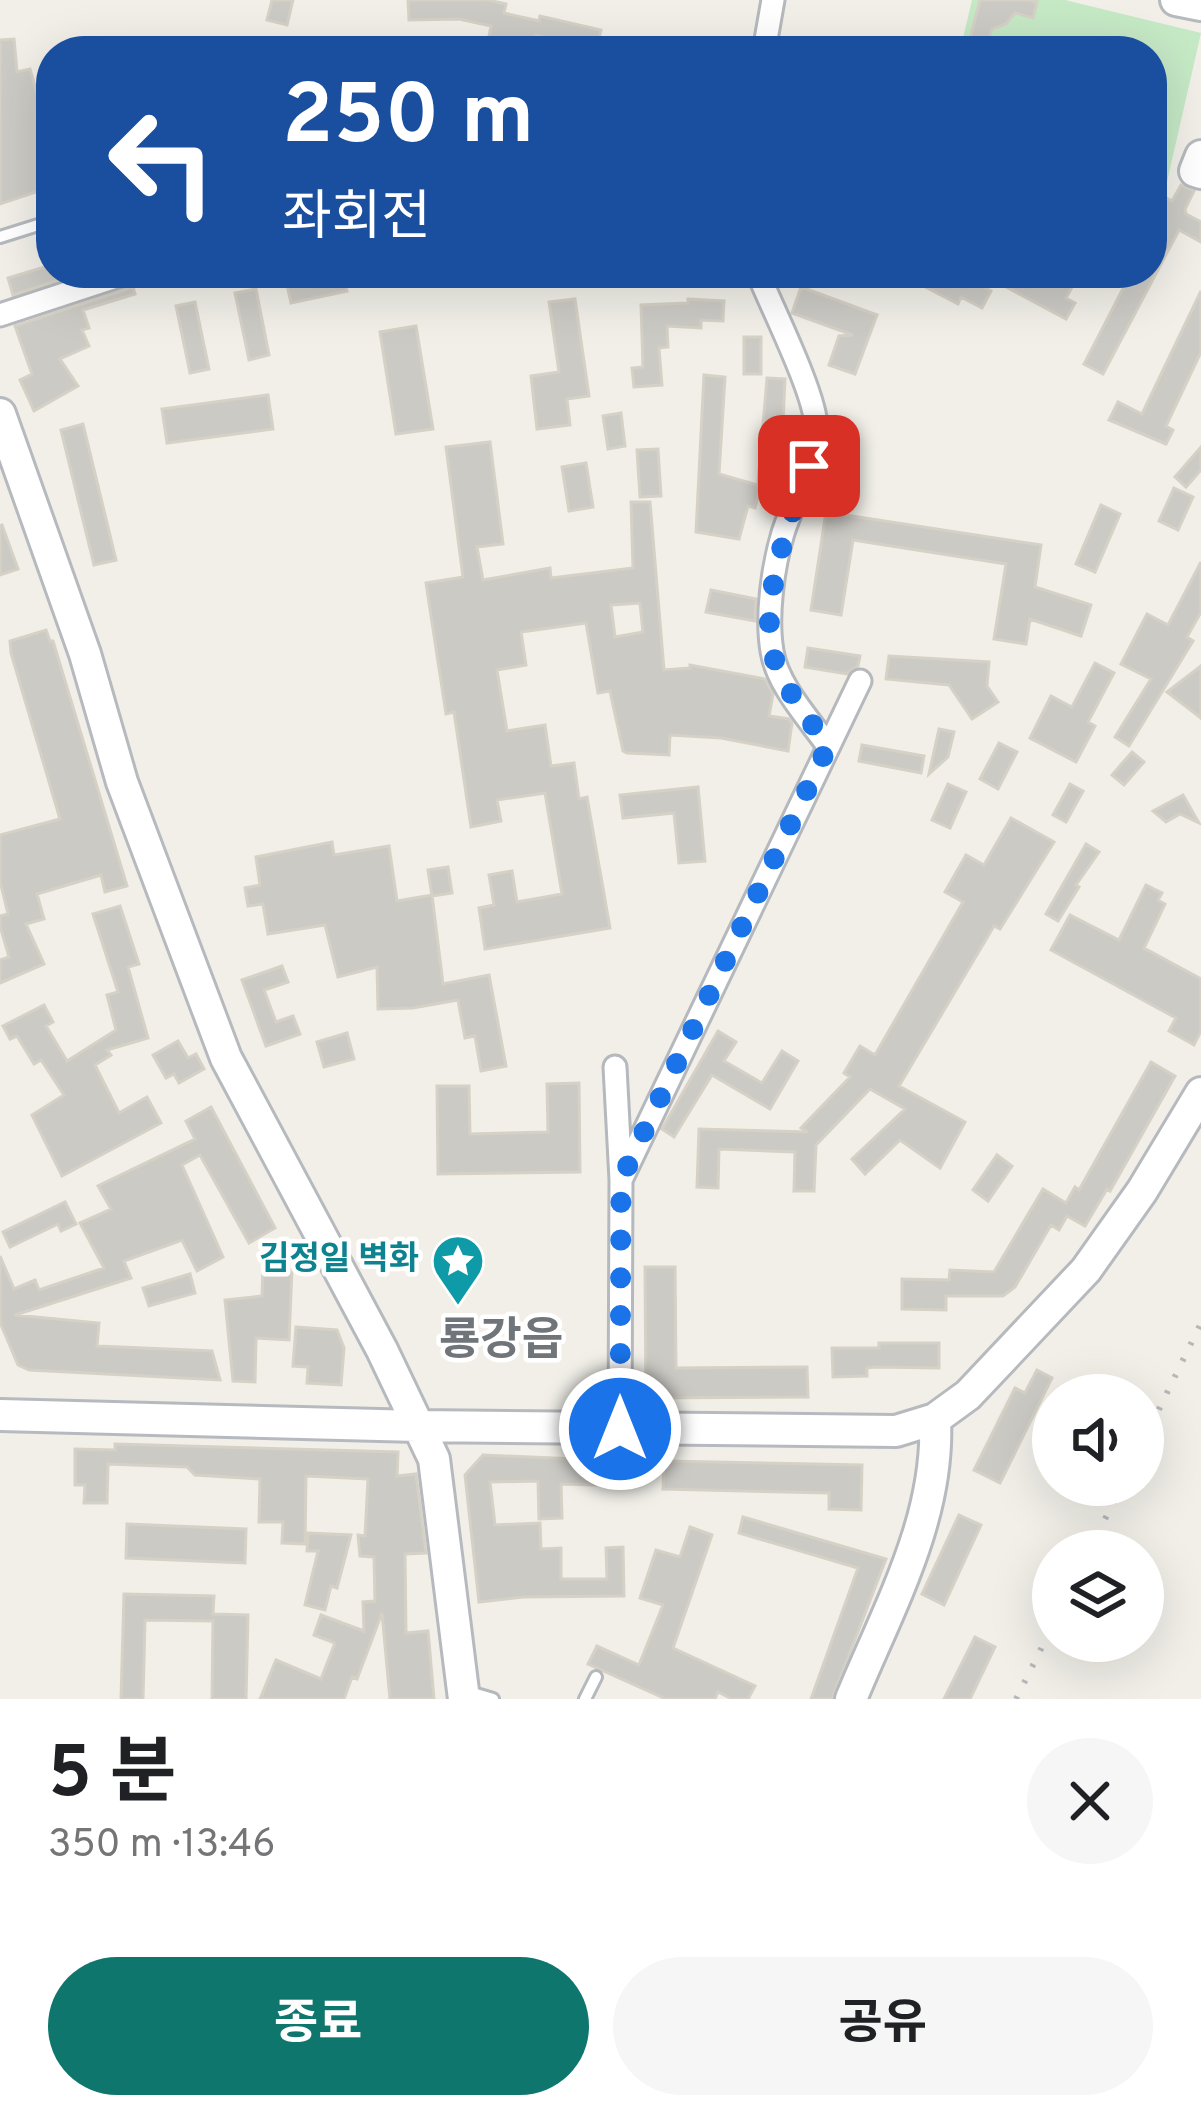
<!DOCTYPE html>
<html lang="ko">
<head>
<meta charset="utf-8">
<style>
  :root { --surface:#fff; --page:#f6f6f6; --text:#202124; --muted:#757577; --accent:#0f766e }
  body { margin:0; font-family:Overpass,"Noto Sans KR",sans-serif; background:var(--page); color:var(--text); height:100vh; display:flex; flex-direction:column; font-size:45px; white-space:nowrap }
  * { box-sizing:border-box; margin:0 }
  p { font-size:39px; color:var(--muted) }
  .icon { flex:none; width:66px; height:66px; fill:none; stroke:currentColor; stroke-width:2; stroke-linecap:round; stroke-linejoin:round }
  .map { position:relative; height:1699px; overflow:hidden }
  .sheet { display:flex; flex-direction:column; background:var(--surface); flex:1 }
  .sheet>* { flex:none }
  .hud { position:absolute; left:36px; top:36px; width:1131px; height:252px; border-radius:48px; box-shadow:0 12px 48px #0002; background:#1a4fa0; color:#fff; overflow:hidden }
  .fabs { position:absolute; left:1032px; top:1374px; display:grid; gap:24px }
  .fabs a { display:grid; place-items:center; width:132px; height:132px; border-radius:50%; background:var(--surface); box-shadow:0 12px 48px #0002; font-size:60px }
  .pin { position:absolute; display:grid; place-items:center; width:102px; height:102px; color:#fff; margin:-51px; border-radius:24px; box-shadow:0 6px 18px #0006 }
  .me { position:absolute; width:132px; margin:-66px; rotate:0deg; stroke-linejoin:round; filter:drop-shadow(0 0 9px #0008) }
  .turn { display:flex; align-items:center; gap:42px; height:252px; padding:0 48px; font-size:54px }
  .turn .icon { width:156px; height:156px; stroke-width:2.5 }
  .turn b { display:block; font-size:84px; line-height:102px }
  .round { display:grid; place-items:center; flex:none; width:126px; height:126px; border-radius:63px; background:var(--page) }
  .head { display:flex; align-items:center; justify-content:space-between; height:204px; padding:0 48px }
  h1 { font-size:72px; font-weight:700; line-height:90px }
  .primary-button { display:flex; gap:24px; margin-top:auto; padding:24px 48px }
  .primary-button a { flex:1; height:138px; border-radius:72px; background:var(--accent); color:#fff; font-size:48px; font-weight:700; line-height:138px; text-align:center }
  .primary-button a+a { background:var(--page); color:var(--text) }
  .map>svg:first-child { display:block }
  .green { fill:#c5e8c5 }
  .building { fill:#cccac5; stroke:#d6d1c6; stroke-width:3; fill-rule:evenodd }
  .lines { fill:none; stroke-linecap:round; stroke-linejoin:round }
  .lane-casing { stroke:#b5b8bc; stroke-width:16 }
  .street-casing { stroke:#b5b8bc; stroke-width:27 }
  .secondary-casing { stroke:#b6babf; stroke-width:36 }
  .lane { stroke:#fff; stroke-width:10 }
  .street { stroke:#fff; stroke-width:21 }
  .secondary { stroke:#fff; stroke-width:30 }
  .rail { stroke:#b6b7b8; stroke-width:6; stroke-dasharray:3 15; stroke-linecap:butt }
  .route { stroke:#1a73e8; stroke-width:21; stroke-dasharray:0 37.8 }
  .labels { text-anchor:middle; dominant-baseline:central; stroke-width:9; stroke-linejoin:round; paint-order:stroke }
  .culture-label { font-size:33px; font-weight:bold; fill:#0d838f; stroke:#fff; text-anchor:end }
  .district-label { font-size:45px; font-weight:bold; fill:#70757a; stroke:#fff }
</style>
</head>
<body>
<div class="map">
<svg width="1201" height="1699" viewBox="0 0 1201 1699">
  <rect width="100%" height="100%" fill="#f1efe8"/>
  <path class="green" d="M 972,0 L 1065,0 L 1201,33 L 1166,186 L 1152,183 L 1152,51 L 960,51 Z"/>
  <path class="building" d="M 272,0 L 293,0 L 287,25 L 267,20 Z
    M 408,0 L 488,0 L 506,4 L 504,13 L 539,21 L 540,16 L 601,30 L 596,49 L 536,35 L 533,51 L 486,51 L 491,26 L 459,19 L 409,20 Z
    M 980,0 L 1028,0 L 1037,2 L 1033,18 L 1015,13 L 1006,24 L 992,29 L 987,47 L 969,42 Z
    M 14,39 L 17,72 L 30,69 L 43,115 L 39,116 L 51,187 L 0,204 L 0,40 Z
    M 1181,185 L 1194,191 L 1185,209 L 1186,214 L 1201,222 L 1201,242 L 1179,230 L 1103,374 L 1084,364 L 1131,273 L 1152,273 L 1152,233 L 1159,219 L 1152,215 L 1152,190 L 1172,201 Z
    M 51,265 L 51,273 L 80,273 L 13,295 L 8,278 Z
    M 300,273 L 343,273 L 347,291 L 291,303 L 285,276 Z
    M 918,273 L 952,284 L 958,274 L 991,291 L 982,308 L 961,297 L 958,304 L 914,281 Z
    M 980,273 L 1080,273 L 1066,298 L 1075,303 L 1066,319 Z
    M 133,287 L 135,294 L 83,310 L 89,328 L 82,330 L 89,346 L 60,359 L 78,386 L 34,411 L 20,380 L 32,374 L 15,326 Z
    M 801,287 L 877,315 L 855,374 L 829,365 L 839,336 L 853,335 L 792,313 Z
    M 256,289 L 269,355 L 249,360 L 235,293 Z
    M 1201,291 L 1201,352 L 1166,426 L 1173,430 L 1166,444 L 1109,420 L 1118,402 L 1142,414 Z
    M 575,299 L 589,396 L 567,399 L 570,425 L 537,429 L 531,376 L 559,372 L 549,302 Z
    M 688,299 L 724,301 L 723,321 L 701,320 L 701,328 L 667,326 L 668,347 L 659,348 L 662,385 L 634,387 L 632,368 L 643,367 L 641,305 L 688,303 Z
    M 195,302 L 209,369 L 190,373 L 176,306 Z
    M 416,326 L 433,429 L 396,434 L 380,332 Z
    M 744,337 L 761,337 L 761,374 L 744,374 Z
    M 704,375 L 725,377 L 719,474 L 761,486 L 755,508 L 748,506 L 739,539 L 696,532 Z
    M 767,378 L 785,379 L 780,485 L 758,484 Z
    M 268,395 L 273,429 L 167,443 L 162,409 Z
    M 621,413 L 625,446 L 608,449 L 603,416 Z
    M 83,424 L 116,560 L 94,565 L 61,430 Z
    M 490,442 L 503,544 L 477,547 L 483,580 L 550,568 L 551,578 L 633,568 L 631,502 L 650,502 L 664,670 L 690,668 L 690,665 L 765,679 L 773,694 L 769,716 L 789,719 L 792,723 L 788,751 L 721,738 L 670,735 L 669,755 L 627,753 L 623,751 L 610,691 L 598,693 L 586,623 L 521,632 L 526,665 L 497,670 L 507,731 L 545,725 L 551,766 L 574,763 L 579,799 L 587,797 L 610,928 L 485,949 L 479,908 L 494,905 L 489,875 L 512,871 L 517,902 L 562,894 L 545,793 L 497,800 L 501,821 L 471,827 L 454,712 L 446,714 L 426,583 L 463,577 L 446,447 ZM 640,603 L 643,632 L 615,637 L 611,605 Z
    M 1201,447 L 1201,470 L 1186,487 L 1175,477 Z
    M 658,449 L 661,496 L 640,497 L 637,450 Z
    M 586,463 L 593,507 L 569,511 L 562,467 Z
    M 1174,488 L 1193,497 L 1178,530 L 1159,521 Z
    M 1101,505 L 1120,514 L 1095,572 L 1076,564 Z
    M 826,512 L 1041,545 L 1035,587 L 1091,605 L 1081,636 L 1030,619 L 1026,644 L 994,639 L 1006,564 L 853,540 L 841,615 L 811,610 Z
    M 2,525 L 18,569 L 0,575 L 0,526 Z
    M 1201,562 L 1201,612 L 1187,637 L 1193,641 L 1129,746 L 1115,737 L 1151,679 L 1121,664 L 1147,614 L 1168,625 Z
    M 711,590 L 756,599 L 755,621 L 706,612 Z
    M 46,630 L 50,641 L 53,641 L 127,886 L 105,892 L 101,875 L 37,894 L 44,919 L 26,924 L 44,964 L 0,983 L 0,960 L 9,957 L 0,926 L 0,916 L 8,914 L 0,881 L 0,835 L 60,819 L 11,653 L 10,641 Z
    M 808,648 L 860,656 L 858,666 L 847,674 L 805,667 Z
    M 889,656 L 989,662 L 987,686 L 998,702 L 972,719 L 949,685 L 886,679 Z
    M 1095,663 L 1114,673 L 1088,722 L 1095,726 L 1076,762 L 1030,738 L 1051,696 L 1072,707 Z
    M 1201,666 L 1201,718 L 1167,692 Z
    M 939,729 L 954,732 L 948,757 L 929,774 Z
    M 999,743 L 1017,752 L 998,789 L 980,779 Z
    M 862,745 L 924,756 L 921,773 L 859,761 Z
    M 1132,752 L 1144,762 L 1124,785 L 1112,775 Z
    M 948,784 L 966,792 L 950,828 L 932,820 Z
    M 1070,784 L 1083,791 L 1066,822 L 1053,815 Z
    M 698,787 L 705,861 L 679,863 L 674,813 L 623,818 L 620,795 Z
    M 1183,795 L 1199,823 L 1180,814 L 1166,822 L 1153,811 Z
    M 1011,818 L 1054,842 L 1000,929 L 994,926 L 899,1086 L 965,1122 L 940,1168 L 900,1140 L 865,1174 L 852,1159 L 905,1109 L 870,1089 L 816,1145 L 814,1191 L 794,1191 L 795,1152 L 719,1149 L 718,1188 L 697,1187 L 699,1129 L 808,1132 L 801,1128 L 850,1077 L 844,1073 L 860,1046 L 875,1055 L 963,902 L 945,892 L 966,855 L 984,865 Z
    M 332,842 L 334,855 L 389,846 L 397,901 L 432,895 L 443,984 L 489,975 L 506,1066 L 481,1071 L 475,1036 L 465,1038 L 458,1000 L 413,1008 L 378,1009 L 377,967 L 338,977 L 325,925 L 268,934 L 263,904 L 248,906 L 245,888 L 260,885 L 256,857 Z
    M 1086,844 L 1099,852 L 1076,885 L 1079,887 L 1058,921 L 1046,914 Z
    M 448,867 L 452,893 L 432,896 L 428,870 Z
    M 1146,885 L 1162,893 L 1158,900 L 1165,904 L 1144,948 L 1201,979 L 1201,1031 L 1194,1045 L 1169,1031 L 1176,1018 L 1051,950 L 1070,915 L 1119,940 Z
    M 120,906 L 139,964 L 128,967 L 148,1038 L 107,1050 L 111,1055 L 95,1065 L 119,1113 L 147,1097 L 161,1123 L 62,1176 L 32,1115 L 64,1095 L 41,1060 L 34,1064 L 17,1036 L 10,1039 L 3,1026 L 44,1005 L 53,1022 L 46,1026 L 67,1061 L 116,1030 L 107,995 L 118,992 L 93,914 Z
    M 282,966 L 288,982 L 264,990 L 276,1022 L 293,1016 L 300,1034 L 266,1046 L 242,980 Z
    M 718,1031 L 736,1042 L 724,1061 L 762,1083 L 782,1051 L 798,1061 L 770,1109 L 712,1075 L 674,1137 L 662,1129 Z
    M 347,1033 L 354,1059 L 324,1067 L 317,1042 Z
    M 178,1041 L 188,1058 L 196,1054 L 204,1069 L 179,1083 L 174,1074 L 166,1078 L 153,1055 Z
    M 1151,1062 L 1175,1076 L 1110,1191 L 1107,1189 L 1085,1226 L 1067,1216 L 1059,1230 L 1051,1225 L 1015,1287 L 1003,1296 L 946,1296 L 946,1310 L 902,1309 L 902,1279 L 949,1280 L 950,1270 L 994,1272 L 1043,1189 L 1066,1203 L 1075,1187 L 1079,1190 Z
    M 579,1083 L 580,1172 L 438,1174 L 437,1086 L 469,1086 L 470,1134 L 548,1132 L 547,1084 Z
    M 211,1107 L 275,1228 L 249,1243 L 200,1155 L 182,1165 L 223,1257 L 197,1271 L 182,1240 L 124,1261 L 131,1278 L 15,1315 L 99,1323 L 97,1346 L 212,1351 L 220,1380 L 29,1370 L 18,1365 L 0,1322 L 0,1256 L 14,1289 L 35,1280 L 39,1290 L 104,1268 L 80,1223 L 111,1209 L 98,1186 L 195,1139 L 186,1121 Z
    M 997,1155 L 1012,1166 L 988,1201 L 973,1190 Z
    M 65,1202 L 76,1224 L 61,1231 L 58,1224 L 10,1247 L 3,1232 Z
    M 645,1267 L 675,1267 L 676,1368 L 807,1367 L 808,1397 L 646,1398 Z
    M 263,1268 L 292,1269 L 289,1340 L 256,1338 L 255,1382 L 233,1381 L 225,1300 L 262,1296 Z
    M 190,1274 L 195,1293 L 149,1306 L 143,1288 Z
    M 296,1327 L 337,1330 L 344,1348 L 341,1385 L 307,1383 L 308,1367 L 293,1366 Z
    M 879,1343 L 939,1343 L 939,1368 L 875,1367 L 867,1368 L 867,1376 L 833,1377 L 832,1348 L 879,1348 Z
    M 1037,1370 L 1052,1378 L 1000,1483 L 974,1470 L 1015,1388 L 1025,1393 Z
    M 115,1444 L 398,1452 L 397,1476 L 416,1474 L 426,1553 L 405,1554 L 406,1633 L 428,1631 L 434,1699 L 390,1699 L 382,1613 L 357,1679 L 352,1677 L 344,1699 L 260,1699 L 276,1660 L 321,1679 L 335,1643 L 314,1635 L 321,1615 L 364,1631 L 363,1602 L 375,1601 L 374,1557 L 360,1556 L 358,1535 L 365,1536 L 368,1479 L 306,1476 L 305,1544 L 282,1543 L 283,1522 L 259,1522 L 260,1479 L 195,1475 L 187,1467 L 108,1464 L 107,1503 L 84,1503 L 85,1485 L 75,1485 L 75,1449 L 115,1450 Z
    M 576,1453 L 630,1455 L 629,1486 L 561,1484 L 562,1518 L 539,1519 L 538,1481 L 490,1482 L 495,1525 L 540,1523 L 541,1549 L 561,1548 L 561,1579 L 607,1579 L 606,1548 L 623,1547 L 624,1596 L 523,1597 L 479,1602 L 465,1475 L 483,1455 L 576,1459 Z
    M 664,1461 L 862,1465 L 861,1510 L 829,1509 L 829,1493 L 663,1489 Z
    M 959,1515 L 981,1525 L 944,1605 L 922,1594 Z
    M 743,1517 L 886,1559 L 832,1699 L 811,1699 L 858,1568 L 739,1533 Z
    M 127,1524 L 246,1529 L 245,1563 L 126,1558 Z
    M 690,1527 L 712,1535 L 673,1648 L 755,1686 L 748,1699 L 732,1699 L 718,1692 L 715,1699 L 666,1699 L 588,1664 L 597,1646 L 639,1665 L 663,1605 L 640,1598 L 656,1550 L 680,1557 Z
    M 308,1533 L 351,1535 L 337,1588 L 331,1586 L 325,1610 L 305,1605 L 318,1551 L 307,1551 Z
    M 124,1594 L 214,1596 L 213,1614 L 248,1615 L 246,1699 L 212,1699 L 213,1621 L 145,1620 L 143,1699 L 121,1699 Z
    M 975,1637 L 995,1647 L 970,1699 L 944,1699 Z"/>
  <g class="lines">
    <g class="lane-casing">
      <path id="lane" d="M 0,237 L 51,221
        M 466,1691 L 493,1699
        M 585,1699 L 596,1677"/>
    </g>
    <g class="street-casing">
      <path id="street" d="M 764,51 L 773,0
        M 758,273 C 772,308 816,395 816,427 C 816,464 794,498 783,533 C 773,566 766,616 772,651 C 777,685 809,719 828,746
        M 0,315 L 128,273
        M 615,1067 L 621,1180 L 620,1429
        M 621,1180 L 860,681"/>
    </g>
    <g class="secondary-casing">
      <path id="secondary" d="M 1176,0 L 1201,5
        M 1201,156 L 1195,171 L 1201,173
        M 0,414 L 85,654 L 122,782 L 226,1058 L 382,1350 L 434,1459 L 464,1699
        M 0,1415 L 418,1426 L 896,1431 L 935,1419 L 968,1395 L 1086,1270 L 1142,1191 L 1201,1093
        M 851,1699 C 888,1609 940,1518 935,1419"/>
    </g>
    <use href="#lane" class="lane"/>
    <use href="#street" class="street"/>
    <use href="#secondary" class="secondary"/>
    <path class="rail" d="M 1143,1442 L 1201,1323
      M 1089,1551 L 1122,1485
      M 1016,1699 L 1053,1625"/>
  </g>
  <g class="lines">
    <path class="route" d="M 620,1429 L 621,1180 L 828,746 C 809,719 785,690 774,658 C 757,608 791,514 809,466"/>
  </g>
  <defs>
    <g id="sight-pin" transform="scale(2.7)"><path d="M0 17L-7.5 6A9.5 9.5 0 1 1 7.5 6Z" fill="#0f9aa8" stroke="#fff"/><path d="M0-6L1.8-2.2L6-1.7L2.9 1.2L3.7 5.4L0 3.3L-3.7 5.4L-2.9 1.2L-6-1.7L-1.8-2.2Z" fill="#fff"/></g>
  </defs>
  <g fill-rule="evenodd">
    <use href="#sight-pin" x="458" y="1261"/>
  </g>
  <g class="labels">
    <g class="culture-label">
      <text x="419" y="1261">김정일 벽화</text>
    </g>
    <g class="district-label">
      <text x="501" y="1342">룡강읍</text>
    </g>
  </g>
</svg>
<div class="fabs">
<a><svg class="icon" aria-label="sound" viewBox="0 0 24 24"><path d="M4 9h4l5-4v14l-5-4H4zM17 9q2 3 0 6"/></svg></a>
<a><svg class="icon" aria-label="layers" viewBox="0 0 24 24"><path d="M12 4l9 5-9 5-9-5zM3 14l9 5 9-5"/></svg></a>
</div>
<div class="pin" style="left:809px;top:466px;background:#d93025"><svg class="icon" aria-label="arrive" viewBox="0 0 24 24"><path d="M6 21V4h12l-3 4 3 4H6"/></svg></div>
<svg class="me" style="left:620px;top:1429px" viewBox="-20 -20 40 40"><circle r="17" fill="#1a73e8" stroke="#fff" stroke-width="3"/><path d="M0-11L8 9 0 5-8 9z" fill="#fff"/></svg>
<div class="hud">
<div class="turn"><svg class="icon" aria-label="left" viewBox="0 0 24 24"><path d="M17 20v-9H6M10 6l-5 5 5 5"/></svg><div><b>250 m</b>좌회전</div></div>
</div>
</div>
<section class="sheet">
<div class="head"><div><h1>5 분</h1><p>350 m · 13:46</p></div><a class="round"><svg class="icon" aria-label="close" viewBox="0 0 24 24"><path d="M6 6l12 12M18 6L6 18"/></svg></a></div>
<div class="primary-button"><a>종료</a><a>공유</a></div>
</section>
</body>
</html>
